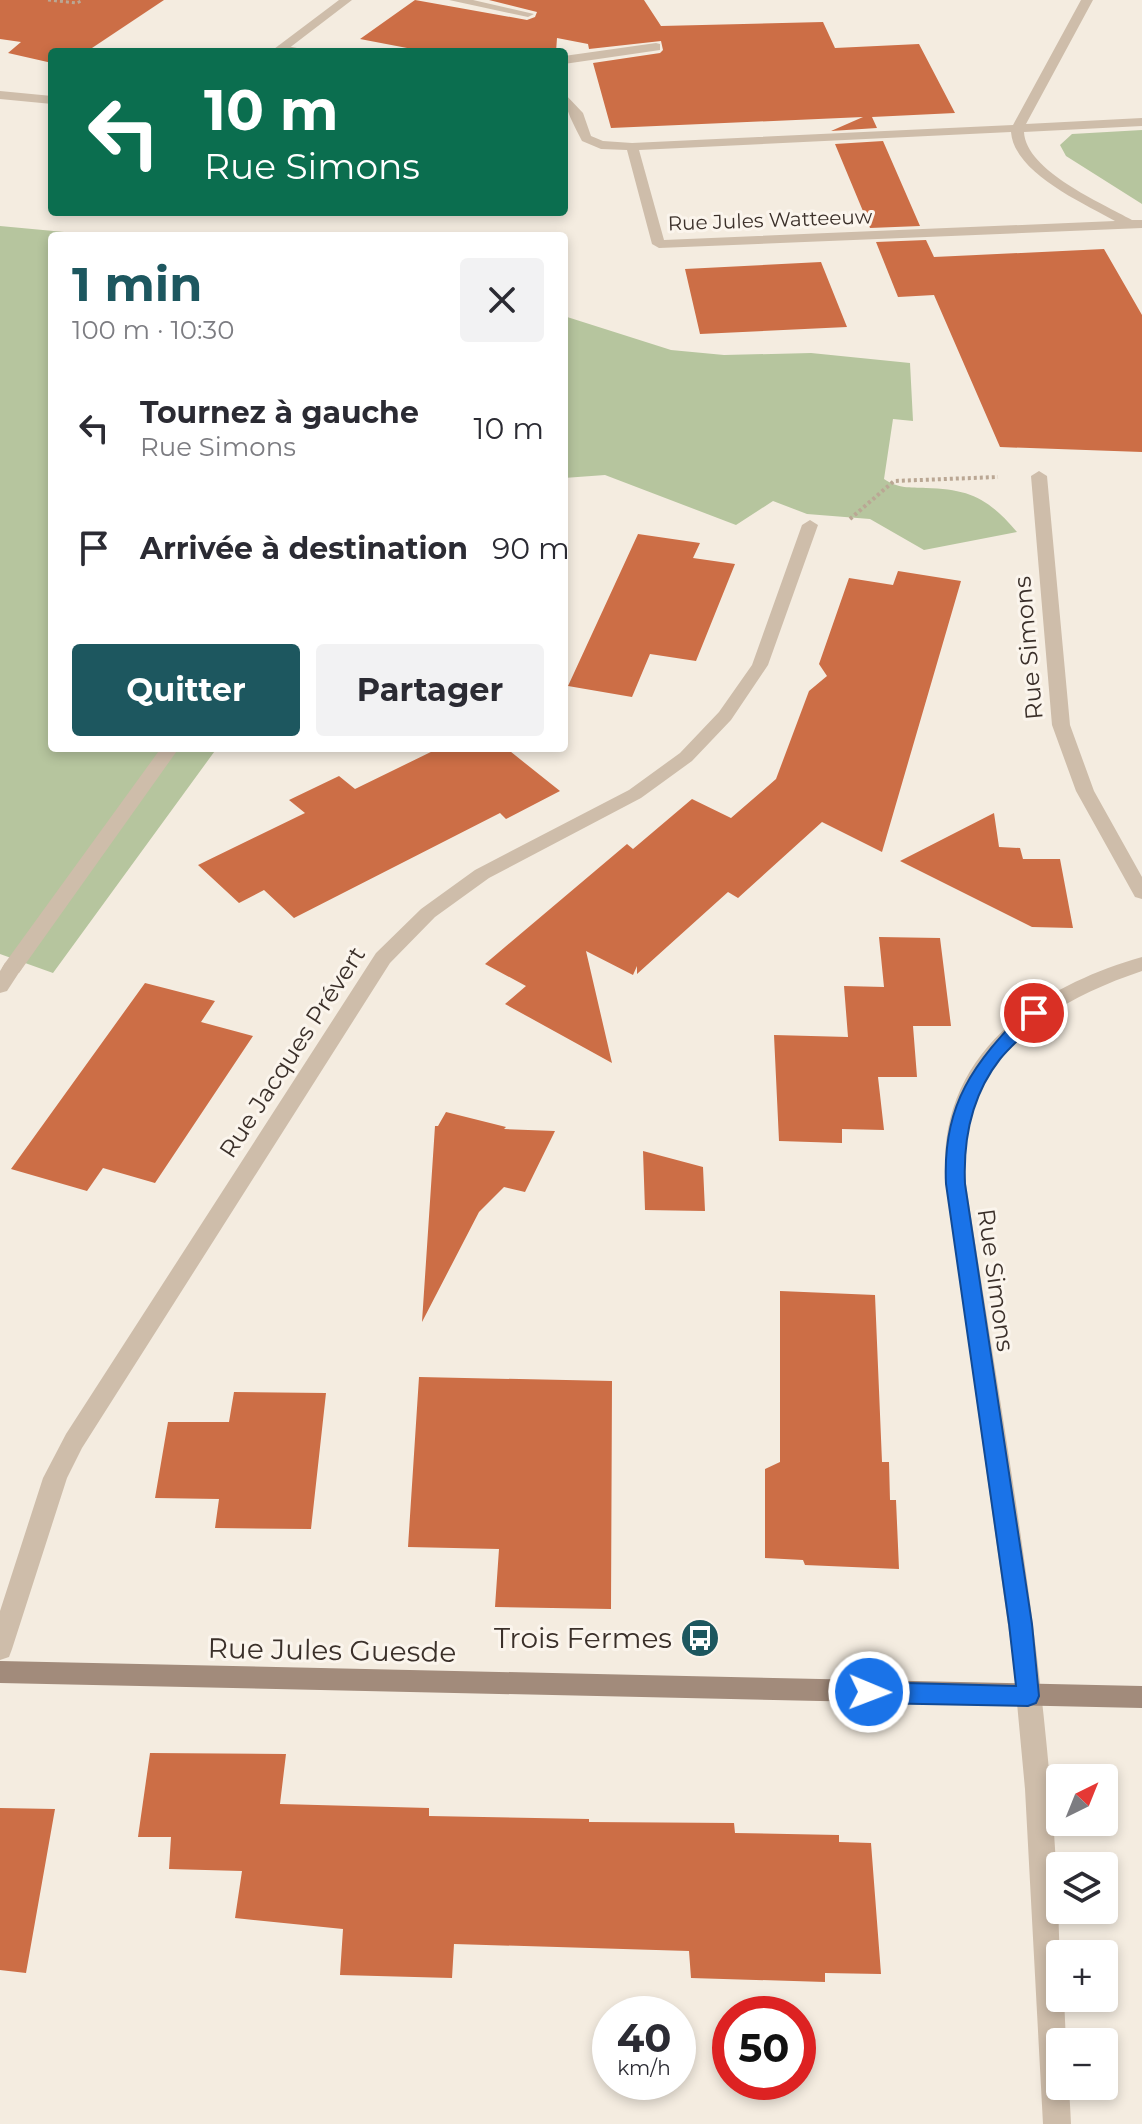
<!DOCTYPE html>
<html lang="fr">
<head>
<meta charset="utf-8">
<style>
  :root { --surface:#fff; --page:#f2f2f3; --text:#2b2b33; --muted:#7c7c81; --accent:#1d575f }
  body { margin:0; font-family:Montserrat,sans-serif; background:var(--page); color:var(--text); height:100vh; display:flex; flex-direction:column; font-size:30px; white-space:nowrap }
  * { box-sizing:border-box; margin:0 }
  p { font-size:26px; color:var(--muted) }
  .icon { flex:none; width:44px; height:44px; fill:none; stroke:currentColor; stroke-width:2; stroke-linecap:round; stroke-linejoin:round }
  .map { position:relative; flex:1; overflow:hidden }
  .sheet { position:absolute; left:48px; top:232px; width:520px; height:520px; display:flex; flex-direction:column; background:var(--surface); border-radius:8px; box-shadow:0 4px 12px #0003 }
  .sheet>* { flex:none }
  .banner { position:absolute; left:48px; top:48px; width:520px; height:168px; border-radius:8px; box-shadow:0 4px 12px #0003; background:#0b6e4f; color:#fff; overflow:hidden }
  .needle { width:52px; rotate:43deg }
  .tools { position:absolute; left:1046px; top:1764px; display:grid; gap:16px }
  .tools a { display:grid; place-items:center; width:72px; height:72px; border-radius:8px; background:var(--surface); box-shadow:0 4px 12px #0003; font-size:40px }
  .speed { position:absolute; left:592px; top:1996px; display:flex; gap:16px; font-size:40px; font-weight:700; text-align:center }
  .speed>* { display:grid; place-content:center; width:104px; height:104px; border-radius:50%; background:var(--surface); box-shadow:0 4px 12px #0003; line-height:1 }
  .speed small { font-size:20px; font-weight:400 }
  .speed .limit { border:12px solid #d22; background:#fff; color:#111 }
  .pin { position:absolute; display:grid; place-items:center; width:68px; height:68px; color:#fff; margin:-34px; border:4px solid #fff; border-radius:50%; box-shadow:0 2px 8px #0007 }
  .me { position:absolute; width:88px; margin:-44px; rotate:91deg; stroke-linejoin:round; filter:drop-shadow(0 0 6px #0008) }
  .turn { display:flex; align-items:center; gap:28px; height:168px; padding:0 24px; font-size:36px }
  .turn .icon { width:104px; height:104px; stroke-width:2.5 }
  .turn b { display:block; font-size:56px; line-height:68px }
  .round { display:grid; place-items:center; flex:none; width:84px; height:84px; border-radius:8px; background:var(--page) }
  .overview { display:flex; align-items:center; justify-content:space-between; height:136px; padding:0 24px }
  h1 { font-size:48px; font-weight:700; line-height:60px; color:var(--accent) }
  .primary-button { display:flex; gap:16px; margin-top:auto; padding:16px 24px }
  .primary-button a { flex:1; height:92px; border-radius:8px; background:var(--accent); color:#fff; font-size:32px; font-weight:700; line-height:92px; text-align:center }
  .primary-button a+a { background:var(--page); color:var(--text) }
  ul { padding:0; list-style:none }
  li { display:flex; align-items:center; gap:24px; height:120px; padding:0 24px }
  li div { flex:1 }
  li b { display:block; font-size:30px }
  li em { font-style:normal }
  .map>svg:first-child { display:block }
  .green { fill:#b6c59e }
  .building { fill:#cc6e46 }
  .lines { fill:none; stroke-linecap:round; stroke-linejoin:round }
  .path-far1 { stroke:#baa794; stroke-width:3; stroke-dasharray:3 3; stroke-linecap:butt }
  .path { stroke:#baa794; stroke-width:4; stroke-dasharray:3 3; stroke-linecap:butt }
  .service { fill:#cebdaa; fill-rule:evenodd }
  .minor { fill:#cebdaa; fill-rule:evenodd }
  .secondary { fill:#a28b7b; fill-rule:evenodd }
  .route { fill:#1a73e8; stroke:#114b97; stroke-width:2 }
  .labels { text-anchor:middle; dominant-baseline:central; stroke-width:6; stroke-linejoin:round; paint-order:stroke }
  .far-street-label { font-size:20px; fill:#3b302a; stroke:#fbf5ed }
  .street-label { font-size:24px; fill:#3b302a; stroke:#fbf5ed }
  .near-poi-label { font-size:28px; fill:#3b302a; stroke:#fbf5ed; text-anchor:end }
  .near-street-label { font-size:28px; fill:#3b302a; stroke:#fbf5ed }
</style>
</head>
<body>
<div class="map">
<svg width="1142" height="2124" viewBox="0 0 1142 2124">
  <rect width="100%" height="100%" fill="#f4ece0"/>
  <path class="green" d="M 1142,130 L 1142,204 L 1066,156 L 1060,145 L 1072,134 Z
    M 0,226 L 107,236 L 52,236 L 52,748 L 217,748 L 53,973 L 0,954 Z
    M 564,316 L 671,350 L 724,355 L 811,353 L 910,363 L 913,421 L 893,419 L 884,479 C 899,489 909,487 926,488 C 970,489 989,499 1017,532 L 924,550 L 870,519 L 807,514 L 773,501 L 736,525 L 605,475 L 564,478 Z"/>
  <path class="building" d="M 0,0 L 164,0 L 86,52 L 52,52 L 52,63 L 8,53 L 21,42 L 0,39 Z
    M 415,0 L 527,20 L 535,17 L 537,12 L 489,0 L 644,0 L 661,26 L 823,22 L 835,48 L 919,44 L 955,113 L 872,117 L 877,128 L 831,131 L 863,117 L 611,128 L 593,63 L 660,53 L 663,50 L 661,41 L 589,49 L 588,44 L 557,38 L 556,52 L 428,52 L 360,39 Z
    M 883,141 L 920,226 L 870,228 L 835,144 Z
    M 926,240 L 934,257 L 1104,249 L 1142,315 L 1142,452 L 1000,447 L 934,295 L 898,297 L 876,242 Z
    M 821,262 L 847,327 L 700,334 L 685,269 Z
    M 638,534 L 700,543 L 693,558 L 735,564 L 696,661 L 650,654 L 632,697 L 568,686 Z
    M 898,571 L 961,581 L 882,852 L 822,822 L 738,898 L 728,892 L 637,974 L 637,966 L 633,975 L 586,951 L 612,1063 L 505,1004 L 526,986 L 485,964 L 627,844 L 633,849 L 692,799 L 731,818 L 776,779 L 809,691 L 827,676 L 819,664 L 849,578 L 893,585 Z
    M 439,748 L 506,748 L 560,791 L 506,819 L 500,813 L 294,918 L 264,890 L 239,903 L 198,865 L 305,813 L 289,800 L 339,776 L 355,789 Z
    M 994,813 L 999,847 L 1020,848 L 1023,859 L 1060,859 L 1073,928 L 1032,927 L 900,861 Z
    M 879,937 L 940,938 L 951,1026 L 913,1026 L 917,1077 L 878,1077 L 884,1130 L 842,1129 L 842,1143 L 779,1141 L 774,1035 L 848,1037 L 844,986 L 884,987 Z
    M 145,983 L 215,1001 L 201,1022 L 253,1036 L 155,1183 L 103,1168 L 87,1191 L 11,1169 Z
    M 446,1112 L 506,1127 L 504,1129 L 555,1131 L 525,1192 L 504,1187 L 479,1212 L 422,1322 L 435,1126 L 438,1126 Z
    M 643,1151 L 703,1167 L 705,1211 L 645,1210 Z
    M 780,1291 L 875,1295 L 882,1462 L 889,1462 L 890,1500 L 896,1500 L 899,1569 L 805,1565 L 803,1560 L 765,1558 L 765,1469 L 780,1462 Z
    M 419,1377 L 612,1381 L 611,1609 L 495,1607 L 499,1549 L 408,1547 Z
    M 234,1392 L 326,1393 L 311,1529 L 215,1528 L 219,1499 L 155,1498 L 168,1422 L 229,1422 Z
    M 150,1753 L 286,1754 L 280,1804 L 429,1808 L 429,1816 L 589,1819 L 589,1822 L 734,1823 L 735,1833 L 839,1835 L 839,1842 L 871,1843 L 881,1974 L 825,1973 L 825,1982 L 691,1978 L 689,1951 L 454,1944 L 452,1978 L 340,1975 L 343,1929 L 235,1918 L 242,1871 L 169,1869 L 171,1837 L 138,1837 Z
    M 0,1808 L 55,1809 L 26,1973 L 0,1970 Z"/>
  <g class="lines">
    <path class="path-far1" d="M 48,0 L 77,3 L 83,0"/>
    <path class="path" d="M 850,519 L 894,481 L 998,477"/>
    <path class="service" d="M 449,0 L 473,0 L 534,14 L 528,17 Z
      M 282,45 L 302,49 L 304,52 L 278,52 L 278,46 Z
      M 161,748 L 179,748 L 19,973 L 5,973 L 2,968 L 5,963 Z"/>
    <path class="minor" d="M 339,0 L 352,0 L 284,52 L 270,52 Z
      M 1081,0 L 1093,0 L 1026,124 L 1142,118 L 1142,126 L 1024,132 C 1026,171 1102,203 1132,220 L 1142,220 L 1142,228 L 659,248 L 652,244 L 627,150 L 601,149 L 582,141 C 575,127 564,108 564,93 L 583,113 L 591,136 L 603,141 L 632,143 L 1013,125 ZM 1011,132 C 1014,173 1083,203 1115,221 L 664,240 L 639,150 Z
      M 656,43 L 660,44 L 660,50 L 564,64 L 564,56 Z
      M 0,91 L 52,96 L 52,104 L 0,99 Z
      M 1039,471 L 1047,476 L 1070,725 L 1094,791 L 1142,877 L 1142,899 L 1135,897 L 1076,791 L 1052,725 L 1031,476 Z
      M 810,520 L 818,525 L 768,665 L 731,720 L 692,761 L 641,798 L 489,878 L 435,917 L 390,963 L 82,1448 L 67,1478 L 12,1649 L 9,1657 L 0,1660 L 0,1611 L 43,1478 L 66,1434 L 376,953 L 421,909 L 475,870 L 629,790 L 680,753 L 719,712 L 752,665 L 802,525 Z
      M 1142,957 L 1142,971 C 1041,1005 955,1064 966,1184 C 1007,1453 1060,1726 1060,1998 L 1064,1998 L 1066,2042 L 1060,2042 L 1060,2086 L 1069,2086 L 1071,2124 L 1043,2124 L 1025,1789 L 1013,1660 L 946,1184 C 934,1058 1033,988 1142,957 Z
      M 12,961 L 22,968 L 7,991 L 0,993 L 0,971 L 5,963 Z"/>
    <path class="secondary" d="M 0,1661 L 1142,1686 L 1142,1708 L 0,1683 Z"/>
  </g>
  <path class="route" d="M 1034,1007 L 1043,1013 C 1031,1030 1013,1043 1000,1059 C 971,1096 963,1139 965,1184 L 1032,1624 L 1039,1696 L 1036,1703 L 1028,1706 L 869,1703 L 861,1700 L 858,1692 L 861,1685 L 869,1682 L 1016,1686 L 1009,1624 L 946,1184 C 942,1103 974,1064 1027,1008 Z"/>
  <defs>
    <g id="bus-disc" transform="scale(2)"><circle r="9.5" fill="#1d575f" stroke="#fbf5ed"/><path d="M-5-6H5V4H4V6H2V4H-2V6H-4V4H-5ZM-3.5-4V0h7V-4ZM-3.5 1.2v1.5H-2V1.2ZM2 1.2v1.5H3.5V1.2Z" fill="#fff"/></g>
  </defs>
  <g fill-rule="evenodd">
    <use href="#bus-disc" x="700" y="1638"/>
  </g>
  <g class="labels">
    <g class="far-street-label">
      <text transform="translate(770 220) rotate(-2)">Rue Jules Watteeuw</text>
    </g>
    <g class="street-label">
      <text transform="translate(1028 648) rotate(-95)">Rue Simons</text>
      <text transform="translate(292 1052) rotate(-57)">Rue Jacques Prévert</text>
      <text transform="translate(996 1280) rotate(82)">Rue Simons</text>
    </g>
    <g class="near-poi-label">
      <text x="672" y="1638">Trois Fermes</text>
    </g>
    <g class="near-street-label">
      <text transform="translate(332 1650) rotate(1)">Rue Jules Guesde</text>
    </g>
  </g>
</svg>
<div class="tools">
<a><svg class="needle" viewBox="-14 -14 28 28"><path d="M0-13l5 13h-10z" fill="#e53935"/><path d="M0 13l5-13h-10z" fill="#7c7c81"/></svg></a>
<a><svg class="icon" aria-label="layers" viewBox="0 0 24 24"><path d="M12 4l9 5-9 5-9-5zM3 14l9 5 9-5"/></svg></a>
<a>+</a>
<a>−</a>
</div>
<div class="speed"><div>40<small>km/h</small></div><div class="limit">50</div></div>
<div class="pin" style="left:1034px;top:1013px;background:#d93025"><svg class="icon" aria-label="arrive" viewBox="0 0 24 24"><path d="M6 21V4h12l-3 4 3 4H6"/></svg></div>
<svg class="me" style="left:869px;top:1692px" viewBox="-20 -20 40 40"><circle r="17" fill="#1a73e8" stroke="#fff" stroke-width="3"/><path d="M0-11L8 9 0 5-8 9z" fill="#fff"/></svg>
<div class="banner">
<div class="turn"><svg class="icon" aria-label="left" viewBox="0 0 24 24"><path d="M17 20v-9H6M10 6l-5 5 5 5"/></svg><div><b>10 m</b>Rue Simons</div></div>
</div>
<section class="sheet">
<div class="overview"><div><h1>1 min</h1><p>100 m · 10:30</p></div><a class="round"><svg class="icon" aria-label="close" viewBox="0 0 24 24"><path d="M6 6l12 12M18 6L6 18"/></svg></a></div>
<ul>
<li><svg class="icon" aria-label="left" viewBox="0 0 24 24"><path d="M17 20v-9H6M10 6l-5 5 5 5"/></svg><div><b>Tournez à gauche</b><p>Rue Simons</p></div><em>10 m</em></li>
<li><svg class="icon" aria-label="arrive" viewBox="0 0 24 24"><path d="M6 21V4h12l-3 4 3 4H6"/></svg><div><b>Arrivée à destination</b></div><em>90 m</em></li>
</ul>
<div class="primary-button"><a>Quitter</a><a>Partager</a></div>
</section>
</div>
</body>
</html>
